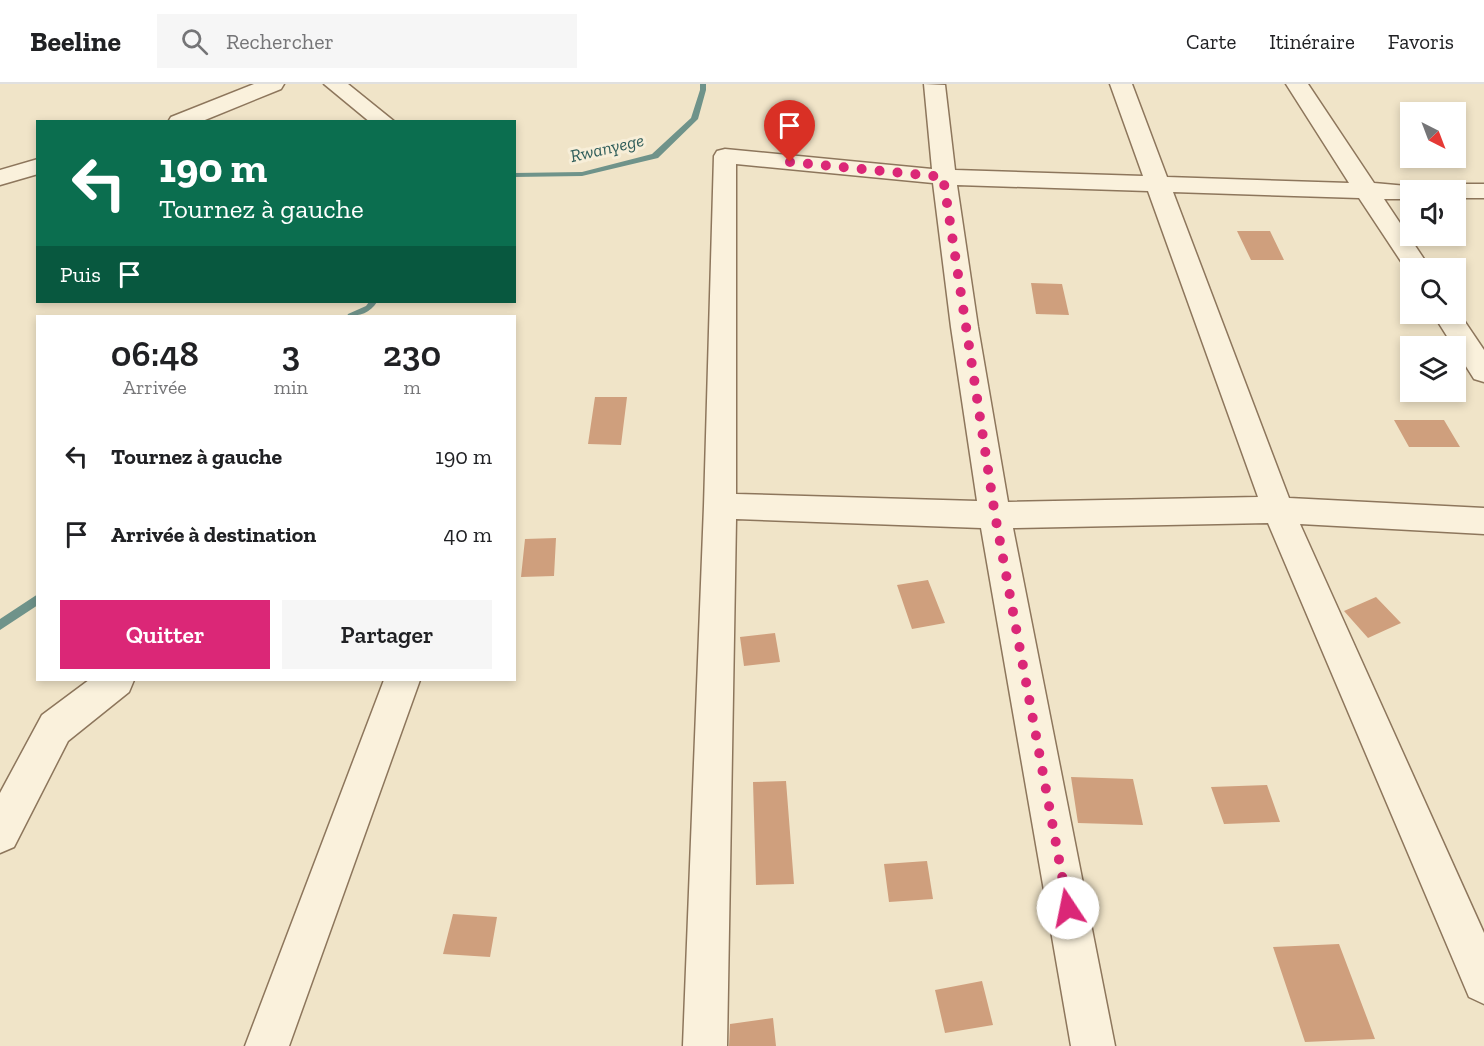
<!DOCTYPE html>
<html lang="fr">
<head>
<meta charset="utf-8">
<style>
  :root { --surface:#fff; --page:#f6f6f6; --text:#202124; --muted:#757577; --line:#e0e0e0; --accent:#db2777 }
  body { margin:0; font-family:"Zilla Slab",serif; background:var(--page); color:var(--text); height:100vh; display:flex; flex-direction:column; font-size:22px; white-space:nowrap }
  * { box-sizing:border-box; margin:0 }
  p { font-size:20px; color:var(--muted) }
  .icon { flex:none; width:33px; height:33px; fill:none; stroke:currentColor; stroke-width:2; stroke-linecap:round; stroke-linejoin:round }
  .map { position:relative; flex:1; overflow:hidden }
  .details { position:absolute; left:36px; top:231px; width:480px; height:366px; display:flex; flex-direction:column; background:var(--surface); border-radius:0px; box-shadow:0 3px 9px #0003 }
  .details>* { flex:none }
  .top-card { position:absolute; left:36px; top:36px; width:480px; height:183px; border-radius:0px; box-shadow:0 3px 9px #0003; background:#0b6e4f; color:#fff; overflow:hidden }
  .needle { width:39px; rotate:138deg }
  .fabs { position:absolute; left:1400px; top:18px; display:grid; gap:12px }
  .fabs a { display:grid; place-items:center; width:66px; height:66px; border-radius:0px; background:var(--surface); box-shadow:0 3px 9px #0003; font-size:30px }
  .pin { position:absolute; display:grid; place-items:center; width:51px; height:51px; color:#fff; margin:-62px -26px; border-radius:50% 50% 50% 0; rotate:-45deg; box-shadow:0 0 6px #0007 }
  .pin .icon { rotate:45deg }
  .me { position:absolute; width:66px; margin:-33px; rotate:349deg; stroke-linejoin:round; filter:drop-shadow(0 0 4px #0008) }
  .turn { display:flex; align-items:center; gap:21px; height:126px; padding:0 24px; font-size:27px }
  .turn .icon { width:78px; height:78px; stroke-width:2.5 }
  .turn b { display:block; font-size:42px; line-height:51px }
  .then { display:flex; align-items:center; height:57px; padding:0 24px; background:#0003; gap:12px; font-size:22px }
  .eta { display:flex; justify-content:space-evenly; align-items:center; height:102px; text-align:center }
  .eta b { font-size:36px; font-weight:600; line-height:42px }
  .primary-button { display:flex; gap:12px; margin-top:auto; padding:12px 24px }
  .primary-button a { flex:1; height:69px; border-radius:0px; background:var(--accent); color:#fff; font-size:24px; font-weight:600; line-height:69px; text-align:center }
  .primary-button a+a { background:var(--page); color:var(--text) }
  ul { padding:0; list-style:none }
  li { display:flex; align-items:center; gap:18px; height:78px; padding:0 24px }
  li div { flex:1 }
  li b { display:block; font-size:22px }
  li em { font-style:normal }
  header { display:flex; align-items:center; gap:36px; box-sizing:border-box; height:84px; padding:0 30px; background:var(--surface); border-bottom:2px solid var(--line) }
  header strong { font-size:28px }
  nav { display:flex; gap:33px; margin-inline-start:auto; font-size:21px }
  .search { width:420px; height:54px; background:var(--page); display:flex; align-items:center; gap:15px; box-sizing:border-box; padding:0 21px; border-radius:0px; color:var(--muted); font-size:22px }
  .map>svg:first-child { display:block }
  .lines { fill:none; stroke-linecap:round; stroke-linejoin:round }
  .stream { fill:#6f938a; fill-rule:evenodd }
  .building { fill:#cf9f7d }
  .minor-casing { stroke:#8d765c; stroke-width:3 }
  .minor { fill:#faf1dc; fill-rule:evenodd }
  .route { stroke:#db2777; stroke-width:10; stroke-dasharray:0 18 }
  .labels { text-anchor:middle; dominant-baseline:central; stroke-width:6; stroke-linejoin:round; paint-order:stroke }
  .far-water-label { font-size:18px; font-style:italic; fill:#2f5d5a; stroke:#f7eed8 }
</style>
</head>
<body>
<header>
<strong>Beeline</strong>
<div class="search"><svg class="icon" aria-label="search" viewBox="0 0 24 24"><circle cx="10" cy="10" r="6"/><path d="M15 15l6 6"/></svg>Rechercher</div>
<nav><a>Carte</a><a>Itinéraire</a><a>Favoris</a></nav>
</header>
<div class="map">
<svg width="1484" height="962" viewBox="0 0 1484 962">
  <rect width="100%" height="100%" fill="#f0e4c8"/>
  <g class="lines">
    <path class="stream" d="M 700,0 L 706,0 L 706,6 L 698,35 L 658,74 L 582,92 L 514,93 L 514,89 L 582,88 L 652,70 L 691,34 L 700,6 Z
      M 369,218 L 377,218 C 370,229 360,232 347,232 L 348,230 L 366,222 Z
      M 38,510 L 38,521 L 0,546 L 0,535 Z"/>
  </g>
  <path class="building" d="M 1237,147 L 1270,147 L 1284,176 L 1251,176 Z
    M 1031,199 L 1062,200 L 1069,231 L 1036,230 Z
    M 595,313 L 627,313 L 621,361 L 588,360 Z
    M 1394,336 L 1444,336 L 1460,363 L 1409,363 Z
    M 556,454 L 554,492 L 521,493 L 525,455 Z
    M 928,496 L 945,539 L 912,545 L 897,501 Z
    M 1376,513 L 1401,539 L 1368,554 L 1344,527 Z
    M 775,549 L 780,578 L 744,582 L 740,553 Z
    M 1071,693 L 1133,695 L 1143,741 L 1078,739 Z
    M 786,697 L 794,800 L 756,801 L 753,698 Z
    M 1267,701 L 1280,738 L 1224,740 L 1211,703 Z
    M 927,777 L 933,815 L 889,818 L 884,780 Z
    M 453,830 L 497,833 L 490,873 L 443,870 Z
    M 1339,860 L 1375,955 L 1305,958 L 1273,863 Z
    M 982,897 L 993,941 L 945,949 L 935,906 Z
    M 773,934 L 776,962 L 729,962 L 730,940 Z"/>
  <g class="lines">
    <g class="minor-casing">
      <path id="minor" d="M 254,0 L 284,0 L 281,5 L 200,38 L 168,38 L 171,33 Z
        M 324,0 L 348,0 L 395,38 L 370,38 Z
        M 924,0 L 945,1 L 955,86 L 1143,92 L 1110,0 L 1132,0 L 1167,93 L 1349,99 L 1286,0 L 1308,0 L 1374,99 L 1418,103 L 1421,106 L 1410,106 L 1410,115 L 1384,115 L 1430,184 L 1410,184 L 1410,191 L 1359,114 L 1173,108 L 1289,414 L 1484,424 L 1484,450 L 1300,440 L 1484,849 L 1484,920 L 1469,913 L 1268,439 L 1013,444 L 1115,962 L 1071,962 L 981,444 L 736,435 L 727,962 L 683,962 L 704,422 L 714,72 L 717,67 L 725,65 L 932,85 ZM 736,80 L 933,99 L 951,243 L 977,417 L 736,410 ZM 957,101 L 1148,107 L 1258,413 L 1008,418 L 978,243 Z
        M 38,75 L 38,90 L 0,101 L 0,86 Z
        M 1455,100 L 1484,100 L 1484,114 L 1455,114 L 1455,106 L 1443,106 L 1447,102 Z
        M 1455,223 L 1484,266 L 1484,298 L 1474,295 L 1433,230 L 1455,230 Z
        M 89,596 L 134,596 L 129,608 L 68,657 L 14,763 L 0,769 L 0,709 L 42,631 Z
        M 384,596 L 420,596 L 289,962 L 245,962 Z"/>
    </g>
    <use href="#minor" class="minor"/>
  </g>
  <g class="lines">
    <path class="route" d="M 790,78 L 943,93 L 995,431 L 1068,824"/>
  </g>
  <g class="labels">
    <g class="far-water-label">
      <text transform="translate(607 64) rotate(-13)">Rwanyege</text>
    </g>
  </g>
</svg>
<div class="fabs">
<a><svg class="needle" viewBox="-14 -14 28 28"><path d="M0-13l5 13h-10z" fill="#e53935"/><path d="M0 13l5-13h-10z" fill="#757577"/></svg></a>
<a><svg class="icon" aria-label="sound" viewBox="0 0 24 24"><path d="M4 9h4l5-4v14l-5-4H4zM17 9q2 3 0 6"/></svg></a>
<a><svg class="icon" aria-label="search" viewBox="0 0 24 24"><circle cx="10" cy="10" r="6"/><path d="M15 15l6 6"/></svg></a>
<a><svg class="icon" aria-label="layers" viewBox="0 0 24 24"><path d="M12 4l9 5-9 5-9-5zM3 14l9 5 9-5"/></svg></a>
</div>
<div class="pin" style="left:790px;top:78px;background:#d93025"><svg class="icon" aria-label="arrive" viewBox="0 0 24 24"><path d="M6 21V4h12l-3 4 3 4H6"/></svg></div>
<svg class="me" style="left:1068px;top:824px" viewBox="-20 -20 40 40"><circle r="19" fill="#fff"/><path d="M0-13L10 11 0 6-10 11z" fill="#db2777"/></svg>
<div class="top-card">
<div class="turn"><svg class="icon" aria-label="left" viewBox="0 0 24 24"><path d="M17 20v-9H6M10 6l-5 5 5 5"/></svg><div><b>190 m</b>Tournez à gauche</div></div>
<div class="then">Puis<svg class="icon" aria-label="arrive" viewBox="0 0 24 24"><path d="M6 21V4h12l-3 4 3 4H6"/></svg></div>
</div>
<section class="details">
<div class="eta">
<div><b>06:48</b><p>Arrivée</p></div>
<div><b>3</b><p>min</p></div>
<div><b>230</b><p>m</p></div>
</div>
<ul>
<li><svg class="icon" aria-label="left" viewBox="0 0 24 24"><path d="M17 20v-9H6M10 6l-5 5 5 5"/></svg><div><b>Tournez à gauche</b></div><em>190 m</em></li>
<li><svg class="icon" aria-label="arrive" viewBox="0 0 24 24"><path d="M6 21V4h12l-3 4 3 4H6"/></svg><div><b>Arrivée à destination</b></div><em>40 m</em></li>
</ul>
<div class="primary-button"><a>Quitter</a><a>Partager</a></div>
</section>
</div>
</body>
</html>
